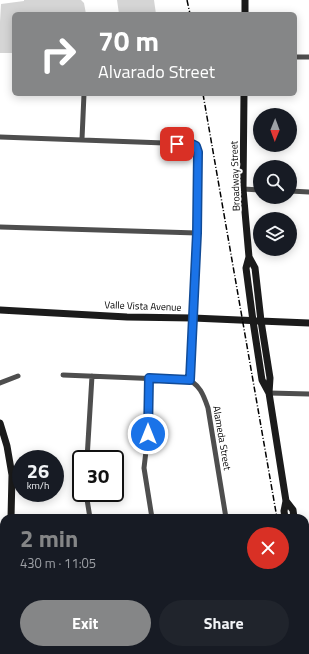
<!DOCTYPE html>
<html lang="en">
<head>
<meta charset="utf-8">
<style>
  :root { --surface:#171b24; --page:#20242c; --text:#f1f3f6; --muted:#9ea1a6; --accent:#858687 }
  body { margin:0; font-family:"Titillium Web",sans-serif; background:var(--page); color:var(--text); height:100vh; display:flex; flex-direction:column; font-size:15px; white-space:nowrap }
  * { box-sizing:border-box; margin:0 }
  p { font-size:13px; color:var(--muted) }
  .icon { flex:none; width:22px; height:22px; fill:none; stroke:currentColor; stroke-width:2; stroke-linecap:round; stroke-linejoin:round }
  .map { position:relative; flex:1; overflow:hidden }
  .details { position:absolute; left:0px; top:514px; width:309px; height:140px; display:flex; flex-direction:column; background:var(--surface); border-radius:12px 12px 0 0; box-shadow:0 2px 10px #0003 }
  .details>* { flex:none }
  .guide { position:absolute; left:12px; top:12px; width:285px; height:84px; border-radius:6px; box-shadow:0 2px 10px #0003; background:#858687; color:#fff; overflow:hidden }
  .needle { width:26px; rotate:181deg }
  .fabs { position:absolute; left:253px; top:108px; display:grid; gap:8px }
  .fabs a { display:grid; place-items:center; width:44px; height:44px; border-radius:50%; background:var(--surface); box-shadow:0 2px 10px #0003; font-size:20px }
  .speed { position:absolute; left:12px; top:450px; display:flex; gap:8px; font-size:20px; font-weight:700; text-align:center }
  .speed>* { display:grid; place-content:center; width:52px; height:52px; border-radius:50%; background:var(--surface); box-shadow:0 2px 10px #0003; line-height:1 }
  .speed small { font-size:10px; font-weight:400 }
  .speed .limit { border:2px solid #111; border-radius:6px; background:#fff; color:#111 }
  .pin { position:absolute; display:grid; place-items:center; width:34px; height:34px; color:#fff; margin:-17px; border-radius:8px; box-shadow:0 2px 6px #0006 }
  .me { position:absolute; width:44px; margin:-22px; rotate:0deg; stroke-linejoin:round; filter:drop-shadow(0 0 3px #0008) }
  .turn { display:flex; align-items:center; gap:14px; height:84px; padding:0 20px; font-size:18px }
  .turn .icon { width:52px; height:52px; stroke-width:2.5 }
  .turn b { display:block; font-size:28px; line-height:34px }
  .round { display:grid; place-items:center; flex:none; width:42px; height:42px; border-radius:21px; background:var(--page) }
  .summary { display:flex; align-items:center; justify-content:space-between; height:68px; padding:0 20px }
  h1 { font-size:24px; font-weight:700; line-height:30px; color:var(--accent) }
  .primary-button { display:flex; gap:8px; margin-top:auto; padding:8px 20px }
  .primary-button a { flex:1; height:46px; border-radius:24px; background:var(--accent); color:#fff; font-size:16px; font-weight:700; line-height:46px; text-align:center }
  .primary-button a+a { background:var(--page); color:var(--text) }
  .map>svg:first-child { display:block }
  .green { fill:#d5d5d5 }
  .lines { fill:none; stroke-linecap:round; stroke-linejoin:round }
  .street { stroke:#4e4e4e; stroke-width:5 }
  .secondary { stroke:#1b1b1b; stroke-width:7 }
  .rail { stroke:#000; stroke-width:1.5; stroke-dasharray:6 2 1 2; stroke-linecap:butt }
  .route-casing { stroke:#114b97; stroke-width:10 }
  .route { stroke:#1a73e8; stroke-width:7 }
  .labels { text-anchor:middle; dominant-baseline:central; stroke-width:4; stroke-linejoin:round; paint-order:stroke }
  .street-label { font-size:10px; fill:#000; stroke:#fff }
</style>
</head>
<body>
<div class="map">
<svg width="309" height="654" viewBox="0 0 309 654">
  <rect width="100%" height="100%" fill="#fff"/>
  <path class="green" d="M 24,0 L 81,0 L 84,3 L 86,14 L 14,14 L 14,53 L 0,53 L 0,22 L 1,4 L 24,1 Z
    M 117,0 L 154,0 L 156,14 L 119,14 Z"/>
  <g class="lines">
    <path class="street" d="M 295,57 L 309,57
      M 0,137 L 192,144 L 196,146 L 198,153 L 197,233 L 190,380
      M 82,139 L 84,94
      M 243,189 L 260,190
      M 290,191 L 309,192
      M 0,227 L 197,233
      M 63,375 L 186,380 C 199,382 204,396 208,408 L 226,518
      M 149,378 L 148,434 L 144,468 L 152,518
      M 0,383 L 18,376
      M 269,393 L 309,394
      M 87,459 L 92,376
      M 86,493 L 90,518
      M 175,650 L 176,654
      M 249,650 L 250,654"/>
    <path class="secondary" d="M 245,14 L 245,0
      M 244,94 L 243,189 L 249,257 L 246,268 L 253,321 L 262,380 L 269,393
      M 249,257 L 255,268 L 261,321 L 270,378 L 269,393 L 286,501 L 284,511 L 285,518
      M 0,310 L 127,317 L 193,318 L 309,323
      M 0,423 L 7,446 L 12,475 L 11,518
      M 286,501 L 293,510 L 294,518
      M 305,555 L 309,554
      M 305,564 L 309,564
      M 305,587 L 309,613
      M 309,615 L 307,622 L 309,634
      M 0,619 L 4,618
      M 17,650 L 17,654"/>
    <path class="rail" d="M 187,0 L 190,14
      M 203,94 L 277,518
      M 297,650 L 298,654"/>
  </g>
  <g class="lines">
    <g class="route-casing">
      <path id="route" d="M 148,434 L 149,378 L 190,380 L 197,233 L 198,152 L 196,146 L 192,144 L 177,144"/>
    </g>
    <use href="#route" class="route"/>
  </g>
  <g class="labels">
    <g class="street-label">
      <text transform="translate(235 176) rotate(-92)">Broadway Street</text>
      <text transform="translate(143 306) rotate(2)">Valle Vista Avenue</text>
      <text transform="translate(222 438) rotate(80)">Alameda Street</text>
    </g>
  </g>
</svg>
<div class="fabs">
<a><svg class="needle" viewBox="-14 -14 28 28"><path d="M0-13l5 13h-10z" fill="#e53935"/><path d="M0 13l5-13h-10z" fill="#9ea1a6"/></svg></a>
<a><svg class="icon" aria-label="search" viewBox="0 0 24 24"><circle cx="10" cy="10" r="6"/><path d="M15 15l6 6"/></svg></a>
<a><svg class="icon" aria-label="layers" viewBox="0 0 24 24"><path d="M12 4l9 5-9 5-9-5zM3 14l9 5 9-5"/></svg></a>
</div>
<div class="speed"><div>26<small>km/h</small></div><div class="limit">30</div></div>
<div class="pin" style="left:177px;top:144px;background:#d93025"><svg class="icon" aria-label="arrive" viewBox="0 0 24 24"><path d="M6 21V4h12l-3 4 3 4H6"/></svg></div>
<svg class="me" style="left:148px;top:434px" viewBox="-20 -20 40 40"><circle r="17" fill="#1a73e8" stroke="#fff" stroke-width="3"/><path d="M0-11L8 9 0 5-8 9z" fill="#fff"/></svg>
<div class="guide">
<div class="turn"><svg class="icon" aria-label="right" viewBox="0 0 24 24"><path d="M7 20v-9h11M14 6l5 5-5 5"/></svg><div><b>70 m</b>Alvarado Street</div></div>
</div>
<section class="details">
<div class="summary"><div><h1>2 min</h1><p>430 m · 11:05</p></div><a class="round" style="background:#d93025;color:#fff"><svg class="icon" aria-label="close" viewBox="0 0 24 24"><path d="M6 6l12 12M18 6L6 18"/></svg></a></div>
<div class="primary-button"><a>Exit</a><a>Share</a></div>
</section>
</div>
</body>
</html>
